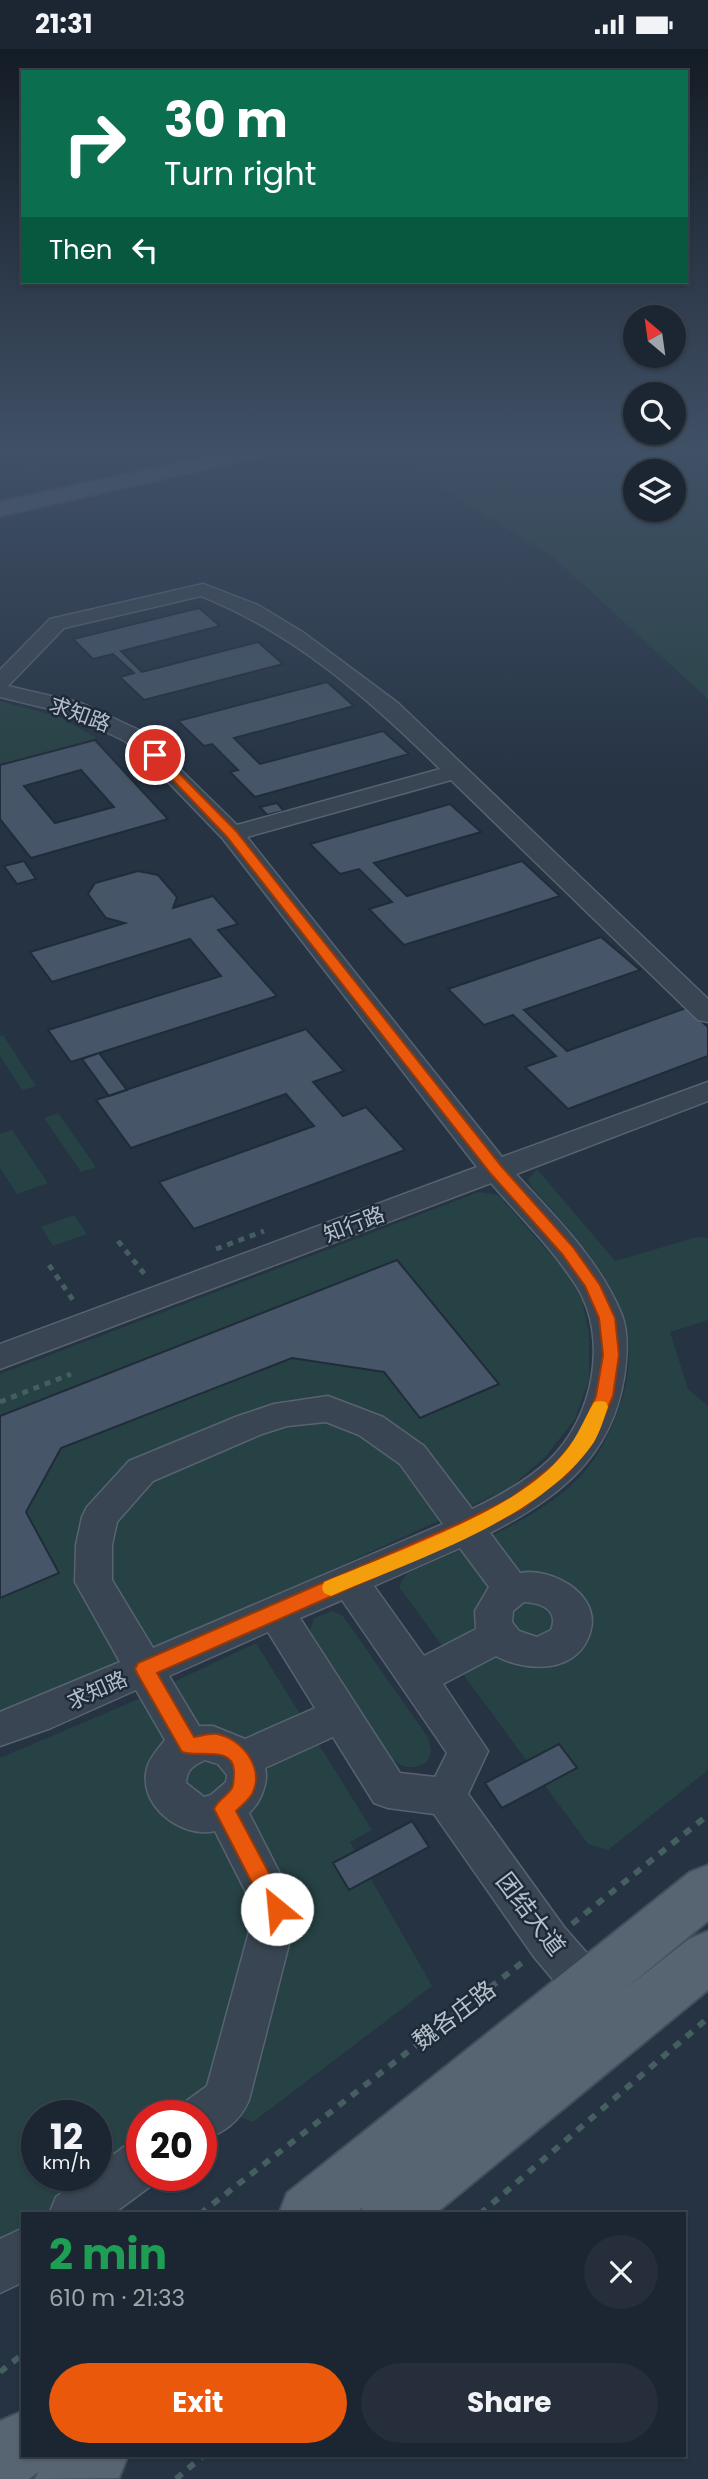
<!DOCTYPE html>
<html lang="en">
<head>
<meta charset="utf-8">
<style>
  :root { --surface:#1c2632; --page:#252e3a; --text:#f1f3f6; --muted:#a0a5ac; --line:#3a434d; --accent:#ea580c }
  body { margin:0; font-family:Poppins,"Noto Sans SC",sans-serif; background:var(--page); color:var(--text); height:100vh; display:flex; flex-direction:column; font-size:26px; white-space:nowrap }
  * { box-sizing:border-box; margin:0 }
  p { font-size:23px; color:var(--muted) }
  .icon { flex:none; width:38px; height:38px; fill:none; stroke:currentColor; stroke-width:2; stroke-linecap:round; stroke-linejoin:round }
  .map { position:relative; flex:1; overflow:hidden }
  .sheet { position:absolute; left:21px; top:2163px; width:665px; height:245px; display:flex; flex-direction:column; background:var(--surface); border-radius:0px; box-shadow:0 2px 5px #0004,0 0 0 2px var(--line) }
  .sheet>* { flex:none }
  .banner { position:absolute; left:21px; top:21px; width:667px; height:214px; border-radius:0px; box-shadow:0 2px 5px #0004,0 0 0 2px var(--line); background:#0b6e4f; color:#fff; overflow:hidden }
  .needle { width:46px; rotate:331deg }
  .tools { position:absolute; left:623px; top:256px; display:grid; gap:14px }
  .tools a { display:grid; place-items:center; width:63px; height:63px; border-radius:50%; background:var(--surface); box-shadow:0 2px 5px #0004,0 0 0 2px var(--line); font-size:35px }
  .speed { position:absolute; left:21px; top:2051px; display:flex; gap:14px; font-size:35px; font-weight:700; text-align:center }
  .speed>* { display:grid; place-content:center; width:91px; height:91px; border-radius:50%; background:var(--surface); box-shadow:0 2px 5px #0004,0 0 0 2px var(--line); line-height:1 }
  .speed small { font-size:18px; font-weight:400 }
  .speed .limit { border:10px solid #d22; background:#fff; color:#111 }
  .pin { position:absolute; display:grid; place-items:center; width:60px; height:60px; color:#fff; margin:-30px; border:4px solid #fff; border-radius:50%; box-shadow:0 2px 7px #0007 }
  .me { position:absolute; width:77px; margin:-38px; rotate:332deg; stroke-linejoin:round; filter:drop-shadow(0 0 5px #0008) }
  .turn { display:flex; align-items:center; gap:24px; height:147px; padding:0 28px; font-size:32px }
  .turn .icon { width:91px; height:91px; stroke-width:2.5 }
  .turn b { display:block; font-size:49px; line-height:60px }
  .then { display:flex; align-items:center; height:66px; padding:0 28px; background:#0003; gap:14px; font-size:26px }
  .round { display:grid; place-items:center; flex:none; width:74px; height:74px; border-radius:37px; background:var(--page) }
  .head { display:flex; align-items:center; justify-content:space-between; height:119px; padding:0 28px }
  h1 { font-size:42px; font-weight:700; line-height:52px; color:#1e9e55 }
  .primary-button { display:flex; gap:14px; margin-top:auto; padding:14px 28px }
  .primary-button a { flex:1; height:80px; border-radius:42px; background:var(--accent); color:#fff; font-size:28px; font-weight:700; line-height:80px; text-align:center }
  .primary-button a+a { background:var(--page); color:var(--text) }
  .status { display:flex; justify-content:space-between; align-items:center; height:49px; padding:0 35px; background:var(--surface); direction:ltr }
  .status svg { height:19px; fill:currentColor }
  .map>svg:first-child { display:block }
  .green { fill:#274244; fill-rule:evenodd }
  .building { fill:#465567; stroke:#202c3a; stroke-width:2; fill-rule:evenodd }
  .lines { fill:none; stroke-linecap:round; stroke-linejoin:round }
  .minor-casing { stroke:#576370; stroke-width:3 }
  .major-casing { stroke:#434e5c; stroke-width:4 }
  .path-far1 { stroke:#455f60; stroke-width:5; stroke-dasharray:6 6; stroke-linecap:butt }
  .path { stroke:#455f60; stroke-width:6; stroke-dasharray:8 8; stroke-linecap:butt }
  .minor { fill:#394552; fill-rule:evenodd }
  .major { fill:#576472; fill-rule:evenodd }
  .route { fill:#ea580c; stroke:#983908; stroke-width:2 }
  .slow { fill:#f59e0b }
  .labels { text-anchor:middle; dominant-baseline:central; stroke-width:5; stroke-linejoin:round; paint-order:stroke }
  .street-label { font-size:21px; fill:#b6c0cc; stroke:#1e2a38 }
  .near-street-label { font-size:24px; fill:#b6c0cc; stroke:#1e2a38 }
</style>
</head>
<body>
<div class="status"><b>21:31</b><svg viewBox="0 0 49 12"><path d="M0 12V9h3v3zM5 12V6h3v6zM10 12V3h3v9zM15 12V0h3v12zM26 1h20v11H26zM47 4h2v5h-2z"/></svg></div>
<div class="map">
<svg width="708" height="2430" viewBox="0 0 708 2430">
  <rect width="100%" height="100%" fill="#253343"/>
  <path class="green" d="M 0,399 L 146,399 L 24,425 L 0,403 Z
    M 390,399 L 708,399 L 708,650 L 553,508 L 380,401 ZM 635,422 L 674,422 L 674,460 L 635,460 Z
    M 0,652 L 59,668 L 97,689 L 0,716 Z
    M 3,986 L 36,1037 L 22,1041 L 0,1007 L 0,987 Z
    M 58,1064 L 96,1118 L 81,1123 L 44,1069 Z
    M 12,1081 L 48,1134 L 17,1145 L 0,1119 L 0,1085 Z
    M 537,1120 L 615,1212 L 697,1188 L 708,1189 L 708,1271 L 670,1283 L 688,1340 L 708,1357 L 708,1721 L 608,1801 L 588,1795 L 399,1538 L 406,1525 C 463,1499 544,1470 585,1422 C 602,1402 611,1380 620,1356 C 632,1323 632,1284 617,1252 C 597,1208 562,1173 531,1137 L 528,1130 Z
    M 479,1143 L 498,1146 L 566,1223 L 582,1251 L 589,1284 L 589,1331 L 575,1370 L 546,1407 L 510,1439 L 0,1673 L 0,1325 Z
    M 74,1166 L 87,1185 L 53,1197 L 41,1178 Z
    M 333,1562 L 343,1567 L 429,1690 L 431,1703 L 427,1713 C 412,1721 404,1720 391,1709 L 310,1582 L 314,1569 Z
    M 256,1594 L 372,1781 L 350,1793 L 432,1937 L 253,2073 L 205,2055 L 190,2067 L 142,2067 L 142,2103 L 61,2165 L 23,2165 L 23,2194 L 0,2211 L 0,1709 L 127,1655 ZM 37,2067 L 96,2067 L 96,2126 L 37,2126 Z"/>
  <path class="building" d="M 199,559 L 220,577 L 121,602 L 142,623 L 258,593 L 283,615 L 144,651 L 120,628 L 134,624 L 113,605 L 93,610 L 73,590 Z
    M 327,633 L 354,657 L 234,689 L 260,715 L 383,682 L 409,705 L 255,748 L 230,723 L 238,721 L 212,695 L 204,697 L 178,672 Z
    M 95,691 L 168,770 L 31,809 L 0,770 L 0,716 ZM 81,721 L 114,758 L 55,774 L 24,737 Z
    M 277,754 L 284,762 L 267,766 L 260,758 Z
    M 450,755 L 481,783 L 374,814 L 407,847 L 522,812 L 560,847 L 404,896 L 369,860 L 392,853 L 359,820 L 340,825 L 310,795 Z
    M 24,812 L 36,830 L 17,835 L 4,817 Z
    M 138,822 L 158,826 L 177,848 L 173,859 L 213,847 L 238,875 L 218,881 L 277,947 L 71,1013 L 48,981 L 221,927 L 190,890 L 52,933 L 30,903 L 125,874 L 106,869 L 88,845 L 95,834 Z
    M 601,888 L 640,921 L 524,961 L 567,1002 L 686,959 L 708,978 L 708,1007 L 568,1060 L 525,1018 L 556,1007 L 513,966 L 484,976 L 448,940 Z
    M 306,980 L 344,1022 L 313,1033 L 343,1067 L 366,1058 L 405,1101 L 194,1180 L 159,1133 L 314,1077 L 286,1045 L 131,1099 L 96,1051 Z
    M 99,1004 L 127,1041 L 109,1047 L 82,1010 Z
    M 397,1211 L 499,1335 L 420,1369 L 384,1323 L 292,1309 L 61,1399 L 26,1463 L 59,1524 L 0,1549 L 0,1367 Z
    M 559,1695 L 577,1719 L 502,1759 L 485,1734 Z
    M 412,1772 L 429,1798 L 349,1841 L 333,1814 Z"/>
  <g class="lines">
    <g class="minor-casing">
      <path id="minor" d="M 203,535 L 258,556 L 304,584 L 398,654 L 708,950 L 708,973 L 698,971 L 451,731 L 247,788 L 502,1108 L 708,1033 L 708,1052 L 516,1125 C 556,1169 599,1210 622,1266 C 629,1285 627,1309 624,1329 C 611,1409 558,1449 490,1484 L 520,1524 C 551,1518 599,1544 591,1580 C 581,1625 527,1624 496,1607 L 443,1635 L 488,1702 L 468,1745 L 564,1878 L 614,1935 L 620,1950 L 614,1965 L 598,1972 L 582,1965 L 534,1908 L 434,1765 L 388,1759 L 374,1754 L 333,1688 L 265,1719 C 269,1734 260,1754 249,1764 L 298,1860 L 249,2051 C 239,2074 224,2083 201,2092 L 201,2067 L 179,2067 L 185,2053 L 207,2037 L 255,1861 L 215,1782 C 181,1790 137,1756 147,1719 C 150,1708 158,1700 165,1691 L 136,1641 L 51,1679 L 0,1697 L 0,1663 L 120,1613 L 75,1533 L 76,1496 L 82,1468 L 87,1458 L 129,1412 L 238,1367 L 274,1355 L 328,1347 L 383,1368 L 424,1397 L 472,1460 C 499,1447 527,1432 549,1411 C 593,1370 609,1290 577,1238 C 553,1200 520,1168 491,1134 L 0,1320 L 0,1295 L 477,1118 L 223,790 L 147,711 L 125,692 L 66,664 L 0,648 L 0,621 L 50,570 ZM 201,547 C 294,584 369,650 440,720 L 237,776 L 141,682 L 81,654 L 8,637 L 64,579 ZM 326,1373 L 359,1386 L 400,1415 L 443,1475 L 153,1599 L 112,1531 L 112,1496 L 117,1473 L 153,1432 L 262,1385 L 287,1377 ZM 460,1499 L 489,1538 L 475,1562 L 476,1580 L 424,1607 L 374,1537 ZM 342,1551 L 447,1704 L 435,1728 L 400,1724 L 300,1569 ZM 524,1553 C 542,1554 559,1561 551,1581 L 537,1588 L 519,1582 L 512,1573 L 513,1562 ZM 268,1583 L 315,1659 L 245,1690 L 213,1677 L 199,1677 L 169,1627 ZM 205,1711 L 218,1715 L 227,1726 L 226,1733 L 211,1746 L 204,1748 L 186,1734 C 187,1720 193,1717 205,1711 Z
        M 142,2091 L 142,2126 L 160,2126 L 159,2131 L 113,2165 L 49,2165 L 56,2148 L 86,2126 L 96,2126 L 96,2119 L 125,2097 Z
        M 23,2179 L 23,2233 L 0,2244 L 0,2190 Z"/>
    </g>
    <g class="major-casing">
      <path id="major" d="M 245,399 L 282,399 L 279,404 L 271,405 L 0,467 L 0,453 Z
        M 708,1816 L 708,1872 L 624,1941 L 689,1890 L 708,1882 L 708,1941 L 435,2165 L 360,2165 L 363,2158 L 354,2165 L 279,2165 L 287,2144 L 690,1823 Z
        M 23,2362 L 23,2406 L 128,2406 L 119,2429 L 35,2430 L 38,2423 L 29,2430 L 0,2430 L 0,2372 Z"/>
    </g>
    <path class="path-far1" d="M 118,1192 L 146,1227
      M 216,1200 L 264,1182
      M 49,1216 L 75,1254
      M 0,1353 L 71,1325"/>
    <path class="path" d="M 572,1875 L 708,1766
      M 200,2165 L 524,1912
      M 480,2165 L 708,1969
      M 0,2323 L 23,2305
      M 176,2430 L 204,2406"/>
    <use href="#minor" class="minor"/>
    <use href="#major" class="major"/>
  </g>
  <linearGradient id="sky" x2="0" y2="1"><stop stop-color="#141c25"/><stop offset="0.54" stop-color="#405066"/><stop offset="1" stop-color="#405066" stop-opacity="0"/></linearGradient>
  <rect width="708" height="739" fill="url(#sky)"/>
  <path class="route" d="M 151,704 L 159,704 L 236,782 L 502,1118 L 573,1198 L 600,1236 L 615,1269 L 619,1306 L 613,1347 L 593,1393 L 568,1424 L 523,1459 L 473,1485 L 157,1624 L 194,1688 C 201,1687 210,1684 217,1685 C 243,1690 265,1720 252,1745 C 248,1752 241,1757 236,1762 L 288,1860 L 284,1867 L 277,1870 L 269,1867 L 214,1760 C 218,1751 227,1747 232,1739 C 234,1735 234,1727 234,1722 C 233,1696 197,1709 182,1703 L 138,1626 L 135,1620 L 138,1614 L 460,1474 L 511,1449 L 555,1415 L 580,1385 L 596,1347 L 603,1306 L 599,1269 L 585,1237 L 562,1205 L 491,1125 L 227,788 L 151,708 Z"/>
  <path class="slow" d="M 600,1352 L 606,1353 L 608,1358 C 604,1369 600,1383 594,1393 C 543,1469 419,1509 338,1544 L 331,1547 L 324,1544 L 322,1539 L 324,1533 C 390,1505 510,1464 557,1412 C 577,1391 580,1378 594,1353 Z"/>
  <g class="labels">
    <g class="street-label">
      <text transform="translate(80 665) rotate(20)">求知路</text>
      <text transform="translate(354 1175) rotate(-21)">知行路</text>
      <text transform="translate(97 1641) rotate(-24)">求知路</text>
    </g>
    <g class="near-street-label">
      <text transform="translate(531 1865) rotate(53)">团结大道</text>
      <text transform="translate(454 1966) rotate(-37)">魏各庄路</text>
    </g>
  </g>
</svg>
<div class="tools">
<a><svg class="needle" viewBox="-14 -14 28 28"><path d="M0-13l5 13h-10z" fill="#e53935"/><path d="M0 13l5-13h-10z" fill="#a0a5ac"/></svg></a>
<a><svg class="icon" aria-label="search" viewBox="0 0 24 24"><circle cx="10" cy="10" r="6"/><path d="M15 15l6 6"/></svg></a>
<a><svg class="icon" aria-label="layers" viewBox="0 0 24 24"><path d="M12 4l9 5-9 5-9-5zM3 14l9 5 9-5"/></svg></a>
</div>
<div class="speed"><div>12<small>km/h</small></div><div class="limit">20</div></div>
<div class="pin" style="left:155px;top:706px;background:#d93025"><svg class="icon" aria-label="arrive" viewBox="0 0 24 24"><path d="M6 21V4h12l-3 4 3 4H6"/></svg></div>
<svg class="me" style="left:277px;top:1860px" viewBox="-20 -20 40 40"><circle r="19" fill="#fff"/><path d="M0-13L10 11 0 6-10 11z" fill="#ea580c"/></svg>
<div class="banner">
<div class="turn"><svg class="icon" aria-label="right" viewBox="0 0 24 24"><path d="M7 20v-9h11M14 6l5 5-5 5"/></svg><div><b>30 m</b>Turn right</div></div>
<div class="then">Then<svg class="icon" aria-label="left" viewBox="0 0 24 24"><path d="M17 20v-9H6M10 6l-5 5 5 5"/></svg></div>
</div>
<section class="sheet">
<div class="head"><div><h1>2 min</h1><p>610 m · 21:33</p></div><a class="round"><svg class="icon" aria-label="close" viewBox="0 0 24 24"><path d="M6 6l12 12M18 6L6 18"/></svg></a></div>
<div class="primary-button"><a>Exit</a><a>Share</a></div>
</section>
</div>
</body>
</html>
